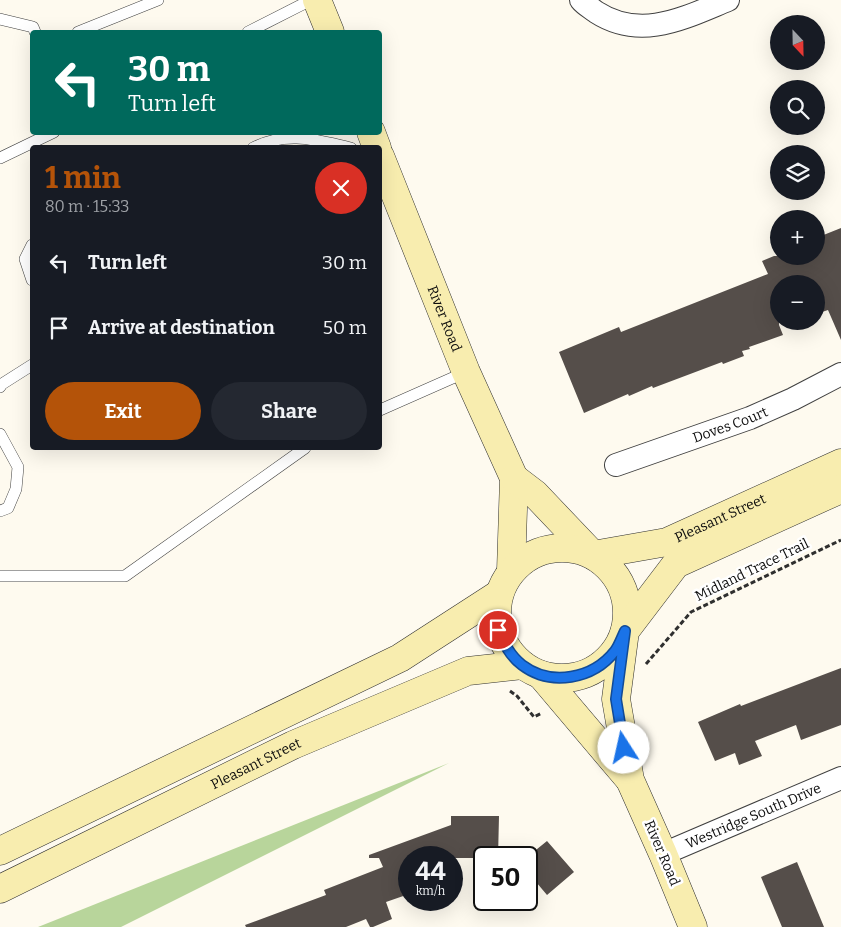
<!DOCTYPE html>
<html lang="en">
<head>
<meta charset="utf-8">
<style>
  :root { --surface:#171b24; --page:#242831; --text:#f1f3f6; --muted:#9ea1a6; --accent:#b45309 }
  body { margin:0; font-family:Bitter,serif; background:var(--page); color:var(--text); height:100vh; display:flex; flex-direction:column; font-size:19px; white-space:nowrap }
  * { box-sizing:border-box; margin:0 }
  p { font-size:16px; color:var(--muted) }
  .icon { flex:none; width:28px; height:28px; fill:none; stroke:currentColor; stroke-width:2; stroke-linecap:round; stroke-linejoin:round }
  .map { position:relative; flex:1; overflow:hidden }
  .details { position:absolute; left:30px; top:145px; width:352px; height:305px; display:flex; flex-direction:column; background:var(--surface); border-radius:5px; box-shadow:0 5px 20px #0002 }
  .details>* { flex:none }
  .hud { position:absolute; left:30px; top:30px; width:352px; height:105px; border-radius:5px; box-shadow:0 5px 20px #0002; background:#00695c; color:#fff; overflow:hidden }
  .needle { width:32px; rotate:158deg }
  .tools { position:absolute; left:770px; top:15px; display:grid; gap:10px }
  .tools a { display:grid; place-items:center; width:55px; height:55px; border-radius:50%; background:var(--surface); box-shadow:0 5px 20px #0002; font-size:25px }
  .speed { position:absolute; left:398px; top:846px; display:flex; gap:10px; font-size:25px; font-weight:700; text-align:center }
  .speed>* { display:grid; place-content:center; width:65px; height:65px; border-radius:50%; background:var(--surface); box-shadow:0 5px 20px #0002; line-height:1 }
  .speed small { font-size:12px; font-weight:400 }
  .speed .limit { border:2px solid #111; border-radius:8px; background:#fff; color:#111 }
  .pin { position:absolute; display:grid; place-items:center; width:42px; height:42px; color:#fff; margin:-21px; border:2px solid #fff; border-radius:50%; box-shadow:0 1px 5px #0007 }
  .me { position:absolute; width:55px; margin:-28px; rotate:350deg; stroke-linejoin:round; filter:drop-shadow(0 0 4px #0008) }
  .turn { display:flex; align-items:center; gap:18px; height:105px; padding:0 15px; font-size:22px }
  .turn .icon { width:65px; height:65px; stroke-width:2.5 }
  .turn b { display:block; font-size:35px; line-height:42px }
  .round { display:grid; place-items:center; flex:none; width:52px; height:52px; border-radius:26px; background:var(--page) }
  .summary { display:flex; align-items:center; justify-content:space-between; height:85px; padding:0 15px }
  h1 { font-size:30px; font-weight:700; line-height:38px; color:var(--accent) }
  .action { display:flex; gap:10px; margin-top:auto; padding:10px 15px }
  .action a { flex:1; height:58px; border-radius:30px; background:var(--accent); color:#fff; font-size:20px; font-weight:700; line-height:58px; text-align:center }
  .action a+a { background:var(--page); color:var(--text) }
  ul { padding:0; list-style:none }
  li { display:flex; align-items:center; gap:15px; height:65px; padding:0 15px }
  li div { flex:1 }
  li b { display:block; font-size:19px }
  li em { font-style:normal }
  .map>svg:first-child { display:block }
  .forest { fill:#b8d59b }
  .building { fill:#554e4a }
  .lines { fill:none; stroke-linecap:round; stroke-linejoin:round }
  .lane-casing { stroke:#404040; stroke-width:12 }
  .street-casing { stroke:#404040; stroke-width:24 }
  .secondary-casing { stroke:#2f2f2f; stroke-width:29 }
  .path { stroke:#2f2f2f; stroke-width:3; stroke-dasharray:5 2.5; stroke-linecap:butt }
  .lane { stroke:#fff; stroke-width:11 }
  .street { stroke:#fff; stroke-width:22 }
  .secondary { stroke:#f8edaf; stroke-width:28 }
  .route-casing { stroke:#114b97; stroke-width:12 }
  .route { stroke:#1a73e8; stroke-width:9 }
  .labels { text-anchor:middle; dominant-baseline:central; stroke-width:5; stroke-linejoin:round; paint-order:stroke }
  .street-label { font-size:14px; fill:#0d0d0d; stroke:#fff }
</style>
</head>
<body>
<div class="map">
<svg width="841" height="927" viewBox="0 0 841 927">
  <rect width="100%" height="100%" fill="#fefaef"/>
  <path class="forest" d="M 449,763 L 121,927 L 38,927 Z"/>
  <path class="building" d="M 841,228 L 841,340 L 828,310 L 822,312 L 816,298 L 816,284 L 779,284 L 779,325 L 783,335 L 749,347 L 750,349 L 742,351 L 744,356 L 723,364 L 722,362 L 653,388 L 652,386 L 629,396 L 628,394 L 584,413 L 559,352 L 619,327 L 621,332 L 768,274 L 762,261 L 774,256 L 816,256 L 816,238 Z
    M 841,668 L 841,725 L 801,740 L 796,725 L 755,741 L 762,756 L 739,765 L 735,753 L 715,761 L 698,722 L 740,704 L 741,706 Z
    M 451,816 L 499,816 L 498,858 L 409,858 L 409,894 L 386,902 L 392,919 L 373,927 L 370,927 L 366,919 L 346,927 L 246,927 L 245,925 L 326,895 L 324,890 L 383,867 L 379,858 L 369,858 L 369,855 L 451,825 Z
    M 547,841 L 574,872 L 547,895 L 526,870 L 526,858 Z
    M 797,862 L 824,927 L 782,927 L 761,877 Z"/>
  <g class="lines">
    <g class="lane-casing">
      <path id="lane" d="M 0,19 L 33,27 L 35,32
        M 78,32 L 158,0
        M 248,32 L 311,0
        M 253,148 C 288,130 316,140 351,148
        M 0,158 L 54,132
        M 32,245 L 25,259 L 32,280
        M 0,387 L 2,384 L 32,365
        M 380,410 L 466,372
        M 0,434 L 18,467 L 16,489 L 8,508 L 0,511
        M 0,576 L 125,576 L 305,448"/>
    </g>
    <g class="street-casing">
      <g id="street">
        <path d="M 581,0 C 585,5 591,8 596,12 C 641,41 684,18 728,0"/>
        <path id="s1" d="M 616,465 L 750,418 L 793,399 L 841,374"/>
        <path id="s2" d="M 663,854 L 841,778"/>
      </g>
    </g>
    <g class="secondary-casing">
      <g id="secondary">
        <path d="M 317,0 L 330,32"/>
        <path d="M 371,132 L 377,148"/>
        <path id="s3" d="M 380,156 L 466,372 L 514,478 L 511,571"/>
        <path id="s4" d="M 514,478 L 535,494 L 593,555 L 667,542 L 841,463"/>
        <circle cx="562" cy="613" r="65"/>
        <path d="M 541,675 L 629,779"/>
        <path d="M 0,851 L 400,658 L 499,594"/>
        <path id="s5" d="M 0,889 L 293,745 L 468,671 L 522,665"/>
        <path d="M 693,927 L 663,854 L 630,780 L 616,699 L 625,631 L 676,564 L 841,489"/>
      </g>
    </g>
    <path class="path" d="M 646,664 L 691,612 L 841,540
      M 510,691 L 517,696 L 534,717 L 542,713"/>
    <use href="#lane" class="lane"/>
    <use href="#street" class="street"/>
    <use href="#secondary" class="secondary"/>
  </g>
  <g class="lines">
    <g class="route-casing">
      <path id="route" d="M 498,630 C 504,643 510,656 522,665 C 551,687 593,679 615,651 C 619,646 622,637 625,631 L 616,699 L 624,748"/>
    </g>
    <use href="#route" class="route"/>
  </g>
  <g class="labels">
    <g class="street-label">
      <text stroke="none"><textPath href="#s3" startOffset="175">River Road</textPath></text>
      <text stroke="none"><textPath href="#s1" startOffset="121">Doves Court</textPath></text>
      <text stroke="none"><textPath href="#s4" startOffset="244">Pleasant Street</textPath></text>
      <text transform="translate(752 570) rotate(-26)">Midland Trace Trail</text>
      <text stroke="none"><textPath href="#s5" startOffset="285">Pleasant Street</textPath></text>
      <text stroke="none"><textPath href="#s2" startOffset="98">Westridge South Drive</textPath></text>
      <text transform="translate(662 853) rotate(67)">River Road</text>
    </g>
  </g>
</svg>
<div class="tools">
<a><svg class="needle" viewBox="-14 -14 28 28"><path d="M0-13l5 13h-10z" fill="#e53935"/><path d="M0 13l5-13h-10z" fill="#9ea1a6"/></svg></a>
<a><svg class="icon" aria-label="search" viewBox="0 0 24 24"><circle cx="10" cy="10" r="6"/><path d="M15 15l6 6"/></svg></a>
<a><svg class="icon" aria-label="layers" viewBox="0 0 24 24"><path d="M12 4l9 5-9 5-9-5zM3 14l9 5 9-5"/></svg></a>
<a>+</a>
<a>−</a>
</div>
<div class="speed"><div>44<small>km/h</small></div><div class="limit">50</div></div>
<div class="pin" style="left:498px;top:630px;background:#d93025"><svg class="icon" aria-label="arrive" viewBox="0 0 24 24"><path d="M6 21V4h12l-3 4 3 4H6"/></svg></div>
<svg class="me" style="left:624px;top:748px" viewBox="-20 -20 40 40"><circle r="19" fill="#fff"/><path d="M0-13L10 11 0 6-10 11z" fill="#1a73e8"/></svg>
<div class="hud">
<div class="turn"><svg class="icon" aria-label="left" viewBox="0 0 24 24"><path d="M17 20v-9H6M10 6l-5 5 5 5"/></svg><div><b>30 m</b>Turn left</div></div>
</div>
<section class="details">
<div class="summary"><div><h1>1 min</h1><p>80 m · 15:33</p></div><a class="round" style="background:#d93025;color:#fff"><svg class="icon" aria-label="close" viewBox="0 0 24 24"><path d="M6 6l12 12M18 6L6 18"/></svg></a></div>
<ul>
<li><svg class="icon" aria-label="left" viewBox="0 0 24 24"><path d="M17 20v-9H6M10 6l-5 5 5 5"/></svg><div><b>Turn left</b></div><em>30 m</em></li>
<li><svg class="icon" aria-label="arrive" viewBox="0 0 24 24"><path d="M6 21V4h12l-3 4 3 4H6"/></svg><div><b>Arrive at destination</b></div><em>50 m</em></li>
</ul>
<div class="action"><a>Exit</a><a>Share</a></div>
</section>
</div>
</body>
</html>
